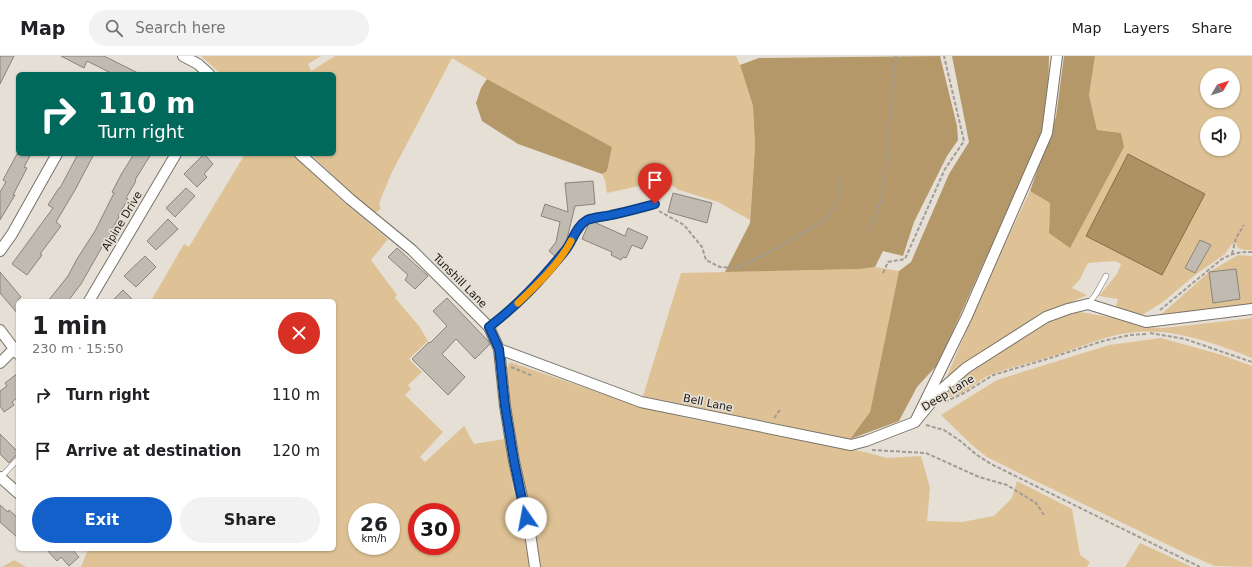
<!DOCTYPE html>
<html lang="en">
<head>
<meta charset="utf-8">
<style>
  :root { --surface:#fff; --page:#f2f2f2; --text:#202124; --muted:#757577; --line:#e0e0e0; --accent:#1360ca }
  body { margin:0; font-family:"DejaVu Sans",sans-serif; background:var(--page); color:var(--text); height:100vh; display:flex; flex-direction:column; font-size:15px; white-space:nowrap }
  * { box-sizing:border-box; margin:0 }
  p { font-size:13px; color:var(--muted) }
  .icon { flex:none; width:22px; height:22px; fill:none; stroke:currentColor; stroke-width:2; stroke-linecap:round; stroke-linejoin:round }
  .map { position:relative; flex:1; overflow:hidden }
  .panel { position:absolute; left:16px; top:243px; width:320px; height:252px; display:flex; flex-direction:column; background:var(--surface); border-radius:6px; box-shadow:0 1px 3px #0004 }
  .panel>* { flex:none }
  .top-card { position:absolute; left:16px; top:16px; width:320px; height:84px; border-radius:6px; box-shadow:0 1px 3px #0004; background:#00695c; color:#fff; overflow:hidden }
  .needle { width:26px; rotate:51deg }
  .buttons { position:absolute; left:1200px; top:12px; display:grid; gap:8px }
  .buttons a { display:grid; place-items:center; width:40px; height:40px; border-radius:50%; background:var(--surface); box-shadow:0 1px 3px #0004; font-size:20px }
  .speed { position:absolute; left:348px; top:447px; display:flex; gap:8px; font-size:20px; font-weight:700; text-align:center }
  .speed>* { display:grid; place-content:center; width:52px; height:52px; border-radius:50%; background:var(--surface); box-shadow:0 1px 3px #0004; line-height:1 }
  .speed small { font-size:10px; font-weight:400 }
  .speed .limit { border:6px solid #d22; background:#fff; color:#111 }
  .pin { position:absolute; display:grid; place-items:center; width:34px; height:34px; color:#fff; margin:-41px -17px; border-radius:50% 50% 50% 0; rotate:-45deg; box-shadow:0 0 4px #0007 }
  .pin .icon { rotate:45deg }
  .me { position:absolute; width:44px; margin:-22px; rotate:348deg; stroke-linejoin:round; filter:drop-shadow(0 0 3px #0008) }
  .turn { display:flex; align-items:center; gap:14px; height:84px; padding:0 16px; font-size:18px }
  .turn .icon { width:52px; height:52px; stroke-width:2.5 }
  .turn b { display:block; font-size:28px; line-height:34px }
  .round { display:grid; place-items:center; flex:none; width:42px; height:42px; border-radius:21px; background:var(--page) }
  .head { display:flex; align-items:center; justify-content:space-between; height:68px; padding:0 16px }
  h1 { font-size:24px; font-weight:600; line-height:30px }
  .action { display:flex; gap:8px; margin-top:auto; padding:8px 16px }
  .action a { flex:1; height:46px; border-radius:24px; background:var(--accent); color:#fff; font-size:16px; font-weight:600; line-height:46px; text-align:center }
  .action a+a { background:var(--page); color:var(--text) }
  ul { padding:0; list-style:none }
  li { display:flex; align-items:center; gap:12px; height:56px; padding:0 16px }
  li div { flex:1 }
  li b { display:block; font-size:15px }
  li em { font-style:normal }
  header { display:flex; align-items:center; gap:24px; box-sizing:border-box; height:56px; padding:0 20px; background:var(--surface); border-bottom:1px solid var(--line) }
  header strong { font-size:19px }
  nav { display:flex; gap:22px; margin-inline-start:auto; font-size:14px }
  .search { width:280px; height:36px; background:var(--page); display:flex; align-items:center; gap:10px; box-sizing:border-box; padding:0 14px; border-radius:22px; color:var(--muted); font-size:15px }
  .map>svg:first-child { display:block }
  .green { fill:#dec295; fill-rule:evenodd }
  .forest { fill:#b59869 }
  .water { fill:#af9263; stroke:#836e4c }
  .building { fill:#c1bab0; stroke:#89837a }
  .lines { fill:none; stroke-linecap:round; stroke-linejoin:round }
  .service-casing { stroke:#787369; stroke-width:6 }
  .minor-casing { stroke:#787369; stroke-width:12 }
  .path { stroke:#a19c94; stroke-width:2; stroke-dasharray:4 2; stroke-linecap:butt }
  .service { stroke:#fff; stroke-width:5 }
  .minor { stroke:#fff; stroke-width:10 }
  .route-casing { stroke:#0c3e83; stroke-width:10 }
  .route { stroke:#1360ca; stroke-width:7 }
  .slow { stroke:#f59e0b; stroke-width:7 }
  .labels { text-anchor:middle; dominant-baseline:central; stroke-width:3.5; stroke-linejoin:round; paint-order:stroke }
  .street-label { font-size:11px; fill:#1d1b17; stroke:#e6dfd5 }
</style>
</head>
<body>
<header>
<strong>Map</strong>
<div class="search"><svg class="icon" aria-label="search" viewBox="0 0 24 24"><circle cx="10" cy="10" r="6"/><path d="M15 15l6 6"/></svg>Search here</div>
<nav><a>Map</a><a>Layers</a><a>Share</a></nav>
</header>
<div class="map">
<svg width="1252" height="511" viewBox="0 0 1252 511">
  <rect width="100%" height="100%" fill="#e6dfd5"/>
  <path class="green" d="M 201,0 L 321,0 L 308,8 L 311,15 L 335,0 L 736,0 L 740,9 L 753,50 L 755,90 L 750,164 L 718,146 L 679,134 L 670,128 L 657,126 L 607,137 L 605,124 L 602,118 L 607,115 L 612,91 L 487,23 L 452,2 L 392,116 L 381,142 L 379,149 L 381,153 L 375,157 L 347,134 L 325,112 L 310,98 L 334,98 L 334,18 L 221,18 Z
    M 1095,0 L 1252,0 L 1252,194 L 1245,194 L 1238,192 L 1236,187 L 1231,189 L 1225,198 L 1195,219 L 1163,246 L 1142,259 L 1115,253 L 1118,243 L 1099,240 L 1117,218 L 1121,208 L 1115,205 L 1088,207 L 1080,223 L 1072,232 L 1087,239 L 1043,259 L 945,325 L 991,217 L 1030,135 L 1050,147 L 1049,177 L 1121,77 L 1097,74 L 1089,39 ZM 1207,19 L 1233,19 L 1233,45 L 1207,45 ZM 1207,67 L 1233,67 L 1233,93 L 1207,93 Z
    M 245,98 L 292,98 L 327,130 L 338,141 L 388,183 L 371,204 L 397,239 L 395,242 L 419,270 L 428,285 L 409,303 L 422,316 L 408,329 L 411,333 L 405,339 L 443,376 L 420,401 L 425,406 L 464,370 L 474,388 L 505,383 L 513,433 L 522,462 L 526,481 L 529,511 L 81,511 L 88,493 L 334,493 L 334,245 L 151,245 L 184,188 L 189,191 ZM 357,456 L 391,456 L 391,490 L 357,490 ZM 417,456 L 451,456 L 451,490 L 417,490 Z
    M 1238,199 L 1252,200 L 1252,250 L 1157,262 L 1209,216 Z
    M 875,211 L 899,215 L 870,356 L 850,383 L 643,340 L 681,217 L 860,213 Z
    M 1080,256 L 1115,262 L 1139,270 L 1161,272 L 1183,270 L 1252,262 L 1252,302 C 1216,288 1177,273 1137,276 C 1111,277 1084,290 1059,298 C 1038,305 1016,310 995,317 C 979,322 967,338 950,341 L 948,340 L 947,337 L 951,332 L 971,315 L 1042,269 L 1063,259 Z
    M 1161,282 L 1222,299 L 1252,310 L 1252,511 L 1215,510 L 1187,498 L 1021,418 L 987,401 L 973,390 L 941,359 L 997,324 L 1109,289 Z
    M 510,306 L 635,349 L 687,362 L 815,387 L 865,396 L 887,402 L 921,400 L 930,432 L 927,465 L 962,466 L 994,460 L 1012,442 L 1017,425 L 1072,453 L 1080,499 L 1090,506 L 1087,511 L 539,511 L 520,413 L 508,338 L 506,314 Z
    M 1140,487 L 1192,511 L 1125,511 Z
    M 14,504 L 26,511 L 2,511 Z"/>
  <path class="forest" d="M 940,0 L 957,70 L 958,84 L 947,100 L 914,166 L 903,200 L 883,195 L 875,211 L 860,213 L 725,216 L 750,167 L 755,90 L 753,50 L 740,9 L 759,2 Z
    M 952,0 L 1049,0 L 1048,45 L 1044,72 L 1034,102 L 980,215 L 938,308 L 917,331 L 899,365 L 850,383 L 870,356 L 899,215 L 911,206 L 949,118 L 969,86 Z
    M 1064,0 L 1095,0 L 1089,39 L 1097,74 L 1121,77 L 1124,91 L 1070,192 L 1049,177 L 1050,147 L 1030,135 L 1056,61 Z
    M 487,23 L 612,91 L 607,115 L 602,118 L 518,88 L 482,65 L 476,47 L 481,32 Z"/>
  <path class="water" d="M 1128,98 L 1205,138 L 1162,219 L 1086,180 Z"/>
  <path class="building" d="M 0,0 L 14,0 L 0,28 Z
    M 61,0 L 104,0 L 140,18 L 113,18 L 87,5 L 84,12 Z
    M 17,98 L 31,98 L 24,111 L 27,112 L 13,139 L 15,139 L 0,164 L 0,136 L 6,126 L 3,124 Z
    M 78,98 L 94,98 L 75,134 L 56,166 L 61,170 L 40,198 L 42,199 L 27,219 L 12,208 L 53,152 L 48,149 L 59,132 L 60,132 Z
    M 134,98 L 151,98 L 135,124 L 136,125 L 126,142 L 128,143 L 118,160 L 119,161 L 81,228 L 68,245 L 48,245 L 68,220 L 77,203 L 95,175 L 114,137 L 112,136 L 122,117 Z
    M 204,98 L 213,108 L 204,118 L 207,121 L 197,131 L 184,118 Z
    M 593,125 L 595,148 L 575,150 L 566,187 L 556,201 L 549,195 L 556,186 L 560,166 L 541,160 L 545,148 L 568,156 L 565,127 Z
    M 186,132 L 195,140 L 175,161 L 166,152 Z
    M 673,137 L 712,147 L 707,167 L 668,156 Z
    M 168,163 L 178,173 L 156,194 L 147,185 Z
    M 594,166 L 625,180 L 628,172 L 648,181 L 642,193 L 632,189 L 626,202 L 623,201 L 621,204 L 611,199 L 612,196 L 582,183 L 589,167 Z
    M 1200,184 L 1211,189 L 1195,217 L 1185,212 Z
    M 397,192 L 428,220 L 415,233 L 405,224 L 408,219 L 388,201 Z
    M 145,200 L 156,211 L 136,231 L 124,220 Z
    M 1236,213 L 1240,243 L 1213,247 L 1209,216 Z
    M 0,216 L 21,241 L 18,244 L 18,258 L 0,237 Z
    M 123,234 L 134,245 L 112,245 Z
    M 447,242 L 489,286 L 490,288 L 475,303 L 456,283 L 442,298 L 465,321 L 448,339 L 412,303 L 429,286 L 430,287 L 447,270 L 433,255 Z
    M 18,317 L 18,341 L 12,346 L 14,349 L 4,356 L 0,350 L 0,335 L 7,330 L 5,327 Z
    M 0,378 L 18,396 L 18,399 L 15,400 L 9,407 L 0,398 Z
    M 0,449 L 8,456 L 9,454 L 18,462 L 18,482 L 0,466 Z
    M 46,493 L 72,493 L 79,501 L 69,510 L 61,501 L 57,505 Z"/>
  <g class="lines">
    <g class="service-casing">
      <path id="service" d="M 1088,248 L 1096,238 L 1106,220
        M 489,271 C 519,248 541,225 565,196 C 573,186 575,171 587,164 C 594,161 603,161 611,159 C 626,156 640,152 655,148
        M 1,421 L 18,403"/>
    </g>
    <g class="minor-casing">
      <path id="minor" d="M 183,0 L 198,8 L 209,18
        M 1057,0 L 1047,77 L 967,260 L 915,366 L 942,333 L 966,312 L 1046,261 L 1068,253 L 1088,248 L 1146,266 L 1252,253
        M 300,98 L 350,143 L 412,194 L 489,271 L 499,293 L 505,350 L 514,405 L 530,477 L 535,511
        M 0,195 L 12,178 L 57,98
        M 89,245 L 176,98
        M 0,274 L 18,298
        M 499,293 L 641,346 L 851,389 L 866,385 L 915,366
        M 0,307 L 14,293
        M 0,421 L 18,437"/>
    </g>
    <path class="path" d="M 659,155 L 684,169 L 702,191 L 706,204 L 720,211 L 735,212 L 766,198 L 801,178 L 826,163 L 836,150 L 841,122
      M 868,174 L 878,156 L 884,125 L 896,0
      M 1232,198 L 1236,182 L 1244,169
      M 883,217 L 888,206 L 905,203 L 945,113 L 964,85 L 944,0
      M 1160,254 L 1222,203 C 1233,197 1239,196 1252,196
      M 1150,277 L 1185,283 L 1252,306
      M 511,311 L 533,320
      M 945,346 L 966,336 L 993,319 L 1047,303 L 1103,285 L 1130,279 L 1146,278
      M 774,362 L 780,354
      M 926,369 L 944,374 L 959,384 L 977,399 L 991,408 L 1200,511
      M 872,394 L 926,397 L 979,421 L 1007,429 L 1036,447 L 1044,459"/>
    <use href="#service" class="service"/>
    <use href="#minor" class="minor"/>
  </g>
  <g class="lines">
    <g class="route-casing">
      <path id="route" d="M 526,462 L 514,405 L 505,350 L 499,293 L 489,271 C 519,248 540,225 564,196 C 573,186 575,171 587,164 C 594,161 603,161 611,159 C 626,156 640,152 655,148"/>
    </g>
    <use href="#route" class="route"/>
    <path class="slow" d="M 518,247 C 536,230 560,207 571,185"/>
  </g>
  <g class="labels">
    <g class="street-label">
      <text transform="translate(122 165) rotate(-59)">Alpine Drive</text>
      <text transform="translate(460 225) rotate(45)">Tunshill Lane</text>
      <text transform="translate(948 337) rotate(-31)">Deep Lane</text>
      <text transform="translate(708 347) rotate(12)">Bell Lane</text>
    </g>
  </g>
</svg>
<div class="buttons">
<a><svg class="needle" viewBox="-14 -14 28 28"><path d="M0-13l5 13h-10z" fill="#e53935"/><path d="M0 13l5-13h-10z" fill="#757577"/></svg></a>
<a><svg class="icon" aria-label="sound" viewBox="0 0 24 24"><path d="M4 9h4l5-4v14l-5-4H4zM17 9q2 3 0 6"/></svg></a>
</div>
<div class="speed"><div>26<small>km/h</small></div><div class="limit">30</div></div>
<div class="pin" style="left:655px;top:148px;background:#d93025"><svg class="icon" aria-label="arrive" viewBox="0 0 24 24"><path d="M6 21V4h12l-3 4 3 4H6"/></svg></div>
<svg class="me" style="left:526px;top:462px" viewBox="-20 -20 40 40"><circle r="19" fill="#fff"/><path d="M0-13L10 11 0 6-10 11z" fill="#1360ca"/></svg>
<div class="top-card">
<div class="turn"><svg class="icon" aria-label="right" viewBox="0 0 24 24"><path d="M7 20v-9h11M14 6l5 5-5 5"/></svg><div><b>110 m</b>Turn right</div></div>
</div>
<section class="panel">
<div class="head"><div><h1>1 min</h1><p>230 m · 15:50</p></div><a class="round" style="background:#d93025;color:#fff"><svg class="icon" aria-label="close" viewBox="0 0 24 24"><path d="M6 6l12 12M18 6L6 18"/></svg></a></div>
<ul>
<li><svg class="icon" aria-label="right" viewBox="0 0 24 24"><path d="M7 20v-9h11M14 6l5 5-5 5"/></svg><div><b>Turn right</b></div><em>110 m</em></li>
<li><svg class="icon" aria-label="arrive" viewBox="0 0 24 24"><path d="M6 21V4h12l-3 4 3 4H6"/></svg><div><b>Arrive at destination</b></div><em>120 m</em></li>
</ul>
<div class="action"><a>Exit</a><a>Share</a></div>
</section>
</div>
</body>
</html>
